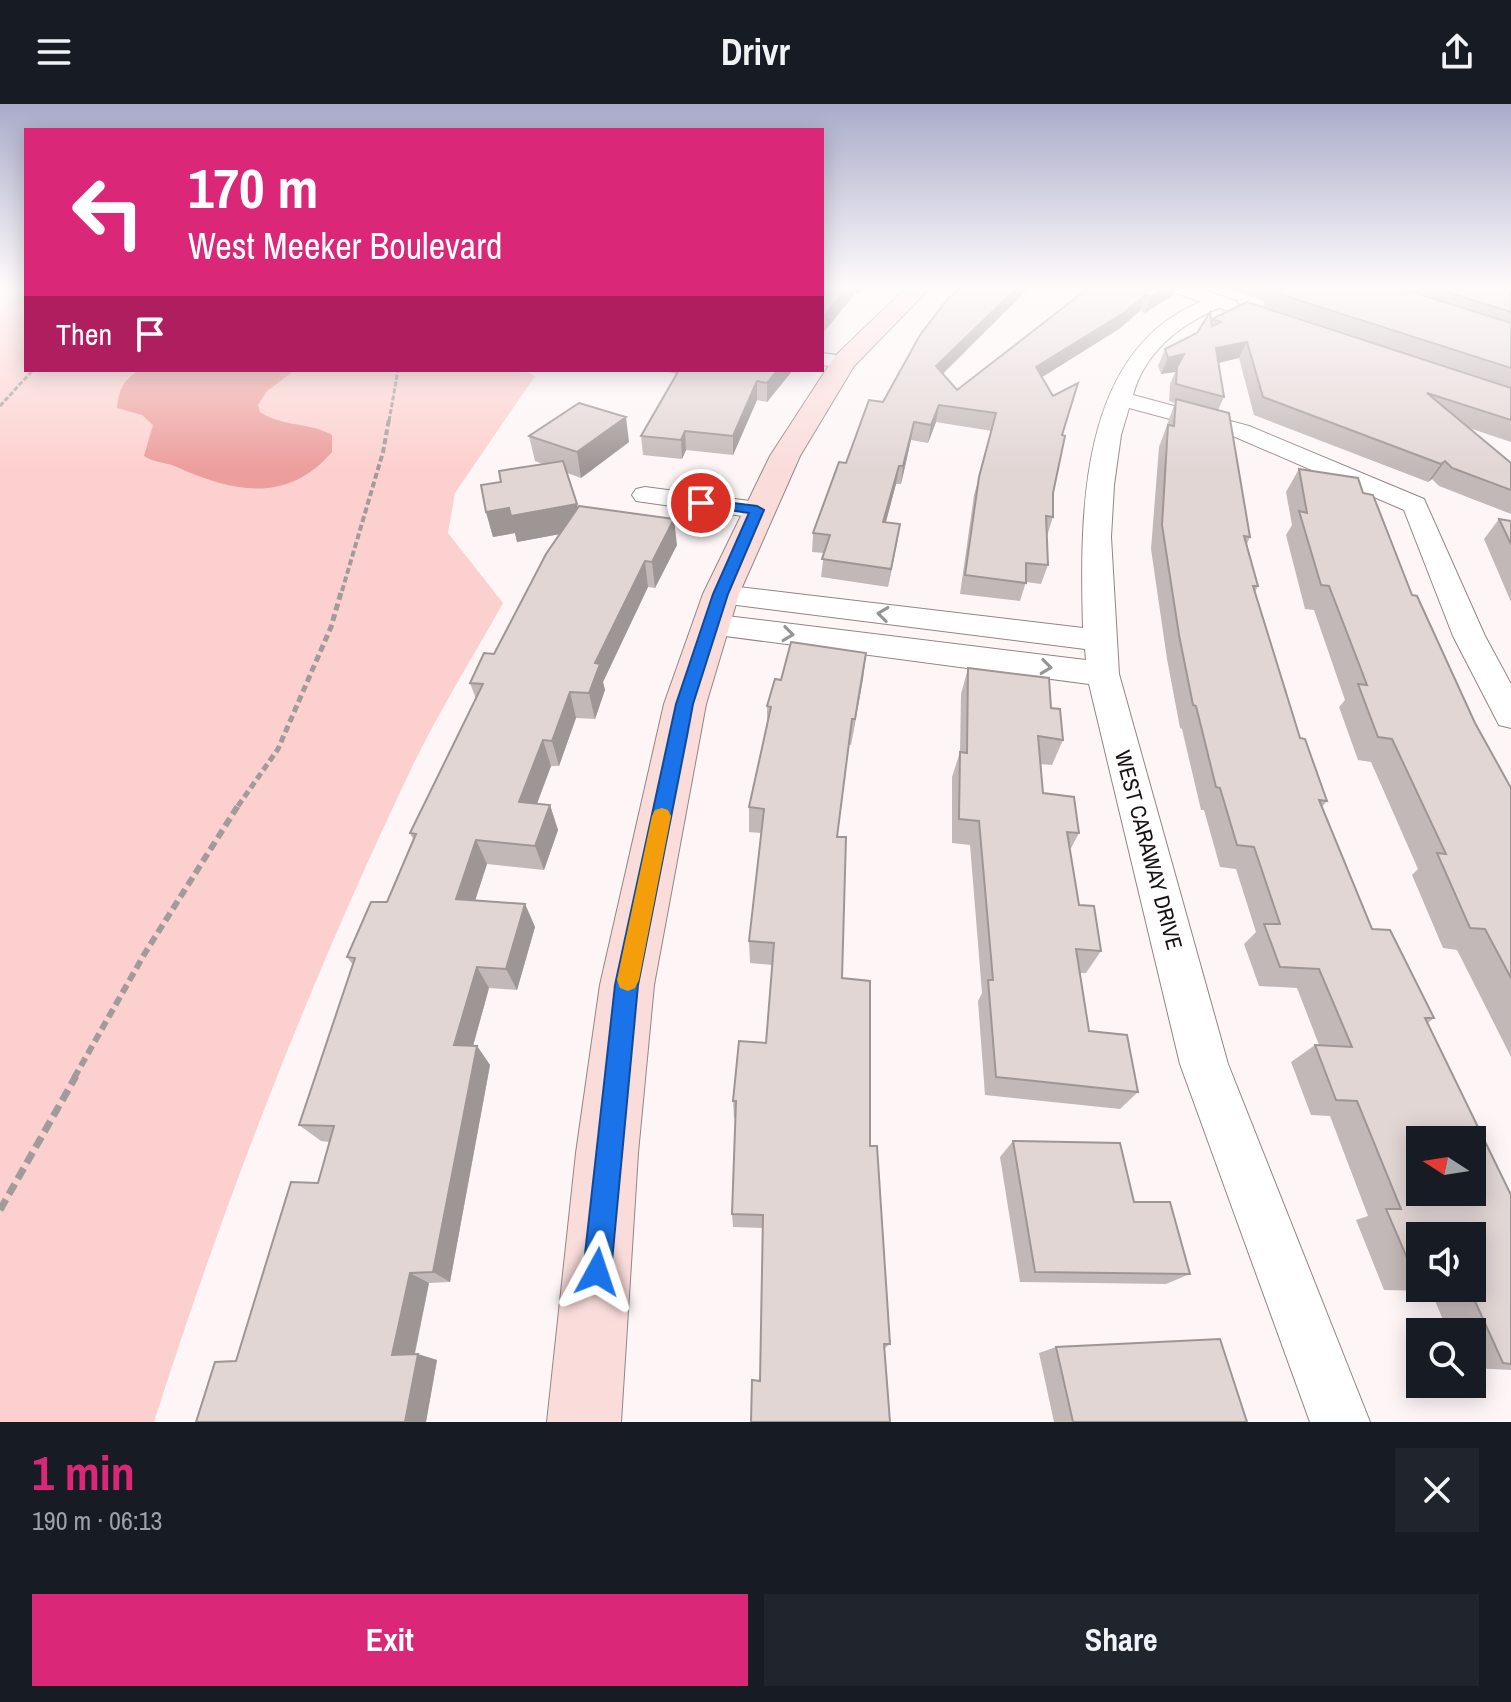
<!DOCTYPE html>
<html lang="en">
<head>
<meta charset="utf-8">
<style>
  :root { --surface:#171b24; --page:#20242c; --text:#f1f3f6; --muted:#9ea1a6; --accent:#db2777 }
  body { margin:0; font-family:"Archivo Narrow",sans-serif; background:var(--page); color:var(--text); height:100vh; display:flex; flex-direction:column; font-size:30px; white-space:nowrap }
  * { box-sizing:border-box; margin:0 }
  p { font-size:26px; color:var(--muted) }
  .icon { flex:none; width:44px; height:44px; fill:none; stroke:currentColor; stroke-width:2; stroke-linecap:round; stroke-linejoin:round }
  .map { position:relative; height:1318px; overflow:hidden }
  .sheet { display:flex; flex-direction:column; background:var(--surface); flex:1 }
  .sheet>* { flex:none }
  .guide { position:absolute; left:24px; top:24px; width:800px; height:244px; border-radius:0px; box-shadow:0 4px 20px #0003; background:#db2777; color:#fff; overflow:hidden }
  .needle { width:52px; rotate:282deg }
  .fabs { position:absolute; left:1406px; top:1022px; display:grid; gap:16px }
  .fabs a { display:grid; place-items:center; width:80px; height:80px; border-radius:0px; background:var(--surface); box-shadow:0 4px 20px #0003; font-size:40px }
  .pin { position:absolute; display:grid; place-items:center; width:68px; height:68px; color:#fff; margin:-34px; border:4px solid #fff; border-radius:50%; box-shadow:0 2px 8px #0007 }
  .me { position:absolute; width:88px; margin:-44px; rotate:5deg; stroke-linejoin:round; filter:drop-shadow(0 0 6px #0008) }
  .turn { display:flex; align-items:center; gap:28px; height:168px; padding:0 32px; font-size:36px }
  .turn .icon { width:104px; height:104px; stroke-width:2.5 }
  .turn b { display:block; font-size:56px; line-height:68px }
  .then { display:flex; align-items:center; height:76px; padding:0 32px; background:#0003; gap:16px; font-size:30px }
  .round { display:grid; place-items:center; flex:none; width:84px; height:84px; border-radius:0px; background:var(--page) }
  .summary { display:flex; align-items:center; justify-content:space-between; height:136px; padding:0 32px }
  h1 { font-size:48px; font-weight:800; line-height:60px; color:var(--accent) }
  .button { display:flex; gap:16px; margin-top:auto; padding:16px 32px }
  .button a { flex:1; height:92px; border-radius:0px; background:var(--accent); color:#fff; font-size:32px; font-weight:800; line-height:92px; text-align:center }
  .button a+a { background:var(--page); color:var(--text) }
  header { display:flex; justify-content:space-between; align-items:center; height:104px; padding:0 32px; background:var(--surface); font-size:36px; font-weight:800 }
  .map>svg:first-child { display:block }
  .green { fill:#fcd0ce }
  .water { fill:#ec9e9c }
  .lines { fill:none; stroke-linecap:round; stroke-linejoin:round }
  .lane-casing { stroke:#918685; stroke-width:2 }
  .street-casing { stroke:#918685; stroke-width:2 }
  .secondary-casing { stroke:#918685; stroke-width:2 }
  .path-far4 { stroke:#a19b9b; stroke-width:3; stroke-dasharray:5 2; stroke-linecap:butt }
  .path-far3 { stroke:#a19b9b; stroke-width:4; stroke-dasharray:6 3; stroke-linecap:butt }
  .path-far2 { stroke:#a19b9b; stroke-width:5; stroke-dasharray:7 4; stroke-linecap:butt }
  .path-far1 { stroke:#a19b9b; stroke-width:6; stroke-dasharray:9 5; stroke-linecap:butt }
  .path { stroke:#a19b9b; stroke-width:7; stroke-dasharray:12 6; stroke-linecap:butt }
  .lane { fill:#fff; fill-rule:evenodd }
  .street { fill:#fff; fill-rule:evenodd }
  .secondary { fill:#fadcdb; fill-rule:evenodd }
  .wall { fill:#c2b8b7; fill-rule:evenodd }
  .shaded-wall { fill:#9e9695 }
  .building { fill:#e2d6d5; stroke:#9e9695; stroke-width:2; fill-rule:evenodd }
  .oneway { stroke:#979594 }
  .route { fill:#1a73e8; stroke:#114b97; stroke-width:2 }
  .slow { fill:#f59e0b }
  .labels { text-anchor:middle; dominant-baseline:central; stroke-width:8; stroke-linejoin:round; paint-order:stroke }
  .street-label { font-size:22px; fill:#171312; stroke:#fff }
</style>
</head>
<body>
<header><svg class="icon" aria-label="menu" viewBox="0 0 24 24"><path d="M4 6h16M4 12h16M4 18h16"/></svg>Drivr<svg class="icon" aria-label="share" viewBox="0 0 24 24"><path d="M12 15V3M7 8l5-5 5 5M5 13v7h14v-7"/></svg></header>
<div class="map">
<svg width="1511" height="1318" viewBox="0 0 1511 1318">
  <rect width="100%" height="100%" fill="#fef6f6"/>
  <path class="green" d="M 26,182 L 26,266 L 522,266 L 535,272 L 455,389 L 448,429 L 503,499 C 473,553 439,607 412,663 C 311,874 225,1095 154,1318 L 0,1318 L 0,205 Z"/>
  <path class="water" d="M 139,266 L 295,266 L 267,287 L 258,301 L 260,308 C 282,323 309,318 332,331 L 332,348 C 287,400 234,388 179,364 C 168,358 154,359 144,352 L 153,321 L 142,311 L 117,304 C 119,285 123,277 139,266 Z"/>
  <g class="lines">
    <g class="lane-casing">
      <path id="lane" d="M 1410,182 L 1422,182 L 1399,196 L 1400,200 L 1386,196 Z"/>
    </g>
    <g class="street-casing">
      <path id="street" d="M 1165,182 L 1192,182 L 1236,197 L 1239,201 L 1229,207 L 1219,204 C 1179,221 1145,248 1133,291 L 1249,322 L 1424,395 L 1485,532 L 1511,580 L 1511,624 L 1499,621 L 1453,532 L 1404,406 L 1233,332 L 1129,304 L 1121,331 L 1114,381 L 1111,433 L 1119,570 L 1228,960 L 1370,1318 L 1310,1318 L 1180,960 L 1089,580 L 710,530 L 699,527 L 695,520 L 699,513 L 710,510 L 1086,556 L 1085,545 L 721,499 L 710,497 L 706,490 L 710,483 L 721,481 L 1083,524 C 1080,412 1078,247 1201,198 L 1167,186 Z
        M 822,249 L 852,253 L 855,258 L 844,264 L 822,261 Z
        M 645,383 L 757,398 L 766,400 L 770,406 L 766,412 L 757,414 L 636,397 L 632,391 L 636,385 Z"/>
    </g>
    <g class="secondary-casing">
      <path id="secondary" d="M 908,182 L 932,182 L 854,262 L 800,352 L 739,490 L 706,600 L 654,881 L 638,1049 L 621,1318 L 547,1318 L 576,1049 L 600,881 L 664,600 L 703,490 L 770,352 L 835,252 Z"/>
    </g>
    <path class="path-far4" d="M 0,302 L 33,266
      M 389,317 L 398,266"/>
    <path class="path-far3" d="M 342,487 L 383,348 L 389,315"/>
    <path class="path-far2" d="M 238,702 L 278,645 L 331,523 L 342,485"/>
    <path class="path-far1" d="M 74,974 L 145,849 L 239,700"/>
    <path class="path" d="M 0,1106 L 76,972"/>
    <use href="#lane" class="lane"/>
    <use href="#street" class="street"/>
    <use href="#secondary" class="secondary"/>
  </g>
  <path class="wall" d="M 822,182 L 868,182 L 858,190 Z
    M 963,182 L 1031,182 L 943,270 L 957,286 L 1091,182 L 1173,191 L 1145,209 L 1140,207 L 1119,225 L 1042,273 L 1062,331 L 1053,389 L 1053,413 L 1047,432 L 1048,461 L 1041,480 L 1026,478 L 1020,497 L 960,490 L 974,391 L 992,327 L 936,318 L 928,339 L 911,336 L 901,380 L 896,380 L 886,418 L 900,420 L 888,483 L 821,473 L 824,449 L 812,448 L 813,429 L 846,359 L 883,298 Z
    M 1215,182 L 1404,182 L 1400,185 L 1410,188 L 1413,182 L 1511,182 L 1511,338 L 1469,324 L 1511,359 L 1511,410 L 1439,382 L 1432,375 L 1428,378 L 1254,311 L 1239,254 L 1218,259 L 1224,293 L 1218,306 L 1250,433 L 1247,440 L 1258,482 L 1255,488 L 1300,634 L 1327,697 L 1322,703 L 1372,825 L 1434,914 L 1428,919 L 1511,1091 L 1511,1266 L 1472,1264 L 1472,1228 L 1448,1228 L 1431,1187 L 1384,1186 L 1356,1116 L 1368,1112 L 1330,1012 L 1311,1011 L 1291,958 L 1315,941 L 1319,941 L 1297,884 L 1259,882 L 1244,840 L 1256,828 L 1236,765 L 1220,763 L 1204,706 L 1201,706 L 1182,625 L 1180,624 L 1167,555 L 1151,445 L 1159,343 L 1175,299 L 1169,297 L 1170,280 L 1175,268 L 1161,270 L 1158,262 L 1165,245 L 1197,229 L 1211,217 L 1212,215 L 1353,232 L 1263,202 L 1265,197 ZM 1420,1132 L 1472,1184 L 1420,1184 Z
    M 656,266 L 793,266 L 767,298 L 757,296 L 733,351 L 686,346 L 682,355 L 643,351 L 641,332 L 677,270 Z
    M 529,332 L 629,338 L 581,374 L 567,369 L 578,404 L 677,441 L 655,484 L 648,483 L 603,578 L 605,586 L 595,615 L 576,614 L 559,662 L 551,662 L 537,700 L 550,701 L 558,726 L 544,766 L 487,760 L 475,797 L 525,800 L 535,823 L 517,886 L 489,884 L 473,942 L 477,942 L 490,961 L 450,1178 L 429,1179 L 415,1250 L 437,1256 L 426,1318 L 196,1318 L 236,1257 L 318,1079 L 329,1038 L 321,1037 L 299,1021 L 353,861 L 347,853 L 387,798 L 413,735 L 410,729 L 476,595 L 470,579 L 494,550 L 560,430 L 517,438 L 515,429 L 493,433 L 486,408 L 501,378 L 543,360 L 535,357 Z
    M 1299,365 L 1363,389 L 1475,619 L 1511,684 L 1511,953 L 1457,846 L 1443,844 L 1412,771 L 1418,765 L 1371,658 L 1358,656 L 1339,603 L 1345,596 L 1314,506 L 1305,505 L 1286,431 L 1292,421 L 1286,388 Z
    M 1499,415 L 1511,417 L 1511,498 L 1484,435 Z
    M 866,549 L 851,641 L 848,640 L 837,733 L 842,874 L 870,1042 L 890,1240 L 885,1244 L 760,1277 L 763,1124 L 733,1123 L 732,1110 L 736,1014 L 734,1014 L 733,997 L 766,939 L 772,861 L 750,859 L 749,837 L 761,729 L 749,728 L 749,703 L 767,621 L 767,602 L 781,576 Z
    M 968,564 L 1051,604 L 1063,636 L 1052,661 L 1040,660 L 1043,689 L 1079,729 L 1070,746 L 1079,801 L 1101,847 L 1086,869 L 1080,869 L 1089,927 L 1138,988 L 1120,1005 L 985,991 L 978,897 L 982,889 L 970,741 L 952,739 L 952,673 L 960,648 L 961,590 Z
    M 1013,1037 L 1134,1098 L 1190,1170 L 1166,1180 L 1020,1178 L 1000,1053 Z
    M 1056,1243 L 1247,1318 L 1054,1318 L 1039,1249 Z"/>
  <path class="shaded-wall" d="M 849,182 L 855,182 L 855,190 L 822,230 L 822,214 Z
    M 859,182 L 868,182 L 858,190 Z
    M 1019,182 L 1031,182 L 933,279 L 936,262 Z
    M 1168,182 L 1176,182 L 1173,191 L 1145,209 L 1151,193 Z
    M 1145,191 L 1140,207 L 1119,225 L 1031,280 L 1036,263 Z
    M 1247,238 L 1239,254 L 1209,261 L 1216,244 Z
    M 1184,250 L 1175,268 L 1161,270 L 1168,254 Z
    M 778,266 L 793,266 L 767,298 L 767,279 Z
    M 757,277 L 757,296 L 733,351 L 733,332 Z
    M 939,301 L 936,318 L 928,339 L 931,321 Z
    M 626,313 L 629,338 L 581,374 L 577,348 Z
    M 914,318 L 911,336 L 901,380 L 903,362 Z
    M 685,327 L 686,346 L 682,355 L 681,336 Z
    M 1445,357 L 1432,375 L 1428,378 L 1441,360 Z
    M 899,362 L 896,380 L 881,436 L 883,418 Z
    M 577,400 L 582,426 L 517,438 L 515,429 L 493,433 L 486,408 L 509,404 Z
    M 674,415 L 677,441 L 655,484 L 652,458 Z
    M 900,420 L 897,439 L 888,483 L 891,465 Z
    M 645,457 L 648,483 L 603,578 L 605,586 L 595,615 L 589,589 L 595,559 Z
    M 866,549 L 863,575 L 851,641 L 855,615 Z
    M 570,588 L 576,614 L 559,662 L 552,637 Z
    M 543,636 L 551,662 L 528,723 L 519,698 Z
    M 550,701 L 558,726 L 544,766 L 535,742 Z
    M 476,736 L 487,760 L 468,818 L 456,795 Z
    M 525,800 L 535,823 L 517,886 L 506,865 Z
    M 477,863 L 489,884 L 468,960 L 454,941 Z
    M 477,942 L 490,961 L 450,1178 L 433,1168 Z
    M 410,1169 L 429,1179 L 413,1257 L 392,1251 Z
    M 418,1250 L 437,1256 L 426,1318 L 405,1318 Z"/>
  <path class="building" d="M 822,182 L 849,182 L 822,214 Z
    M 963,182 L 1019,182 L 936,262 L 957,286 L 1091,182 L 1168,182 L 1151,193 L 1145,191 L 1125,208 L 1036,263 L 1053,292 L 1078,279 L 1062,331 L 1065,332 L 1053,389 L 1053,413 L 1046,412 L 1048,461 L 1026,459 L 1026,479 L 965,471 L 979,373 L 996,309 L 939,301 L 931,321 L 914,318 L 903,362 L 899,362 L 883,418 L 900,420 L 891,465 L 822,455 L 830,431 L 813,429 L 839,358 L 846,359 L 869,296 L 883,298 L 920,231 L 947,196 Z
    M 1274,182 L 1393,182 L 1511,219 L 1511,264 L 1270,187 L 1277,183 Z
    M 1427,182 L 1511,182 L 1511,208 Z
    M 1247,198 L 1511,284 L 1511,316 L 1427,289 L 1511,359 L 1511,386 L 1452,364 L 1445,357 L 1441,360 L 1263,293 L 1247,238 L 1216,244 L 1224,293 L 1176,280 L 1177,263 L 1184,250 L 1168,254 L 1165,245 L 1197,229 L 1210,208 L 1212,222 L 1221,218 L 1212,215 Z
    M 679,266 L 778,266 L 767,279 L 757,277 L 733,332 L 685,327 L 681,336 L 641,332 Z
    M 1176,295 L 1229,309 L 1250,433 L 1244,432 L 1258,482 L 1253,482 L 1300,634 L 1305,635 L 1327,697 L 1319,696 L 1372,825 L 1390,826 L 1434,914 L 1425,914 L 1511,1091 L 1511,1260 L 1503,1259 L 1469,1184 L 1472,1184 L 1472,1132 L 1420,1132 L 1420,1177 L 1417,1177 L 1386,1105 L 1401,1105 L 1357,997 L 1336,996 L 1315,941 L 1352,943 L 1319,865 L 1280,863 L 1264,820 L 1280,820 L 1254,743 L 1237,741 L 1220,684 L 1216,683 L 1196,602 L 1193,601 L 1179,531 L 1162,421 L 1168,321 L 1174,322 ZM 1420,1036 L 1472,1036 L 1472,1088 L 1420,1088 Z
    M 579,299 L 626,313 L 577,348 L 529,332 Z
    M 563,357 L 577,400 L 511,412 L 509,404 L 486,408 L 481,381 L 501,378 L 499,367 Z
    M 1299,365 L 1358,374 L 1363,389 L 1373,391 L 1412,491 L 1417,492 L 1475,619 L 1511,684 L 1511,874 L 1485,825 L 1470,824 L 1437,749 L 1446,750 L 1392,635 L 1378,633 L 1358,580 L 1367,581 L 1329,482 L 1321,481 L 1299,407 L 1307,409 Z
    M 579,402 L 674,415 L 652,458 L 645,457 L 595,559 L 600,560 L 589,589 L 570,588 L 552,637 L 543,636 L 519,698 L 550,701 L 535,742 L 476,736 L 456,795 L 525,800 L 506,865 L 477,863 L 454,941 L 477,942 L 433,1168 L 410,1169 L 392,1251 L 418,1250 L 405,1318 L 196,1318 L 215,1258 L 236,1257 L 291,1078 L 318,1079 L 334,1022 L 299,1021 L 355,854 L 347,853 L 371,798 L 387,798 L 416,730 L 410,729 L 483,580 L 470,579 L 484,549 L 494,550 L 546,450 Z
    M 1499,415 L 1511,417 L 1511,440 Z
    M 791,538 L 866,549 L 855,615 L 852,615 L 837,733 L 846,733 L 842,874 L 870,877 L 870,1042 L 877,1042 L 890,1240 L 884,1240 L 890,1318 L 751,1318 L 752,1276 L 760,1277 L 763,1111 L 732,1110 L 736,997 L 733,997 L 739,937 L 766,939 L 774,839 L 749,837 L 764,705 L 749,703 L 771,603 L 767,602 L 775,575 L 781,576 Z
    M 968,564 L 1049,574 L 1051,604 L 1060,605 L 1063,636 L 1038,632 L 1043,689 L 1074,693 L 1079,729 L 1067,728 L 1079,801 L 1094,802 L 1101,847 L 1076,845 L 1089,927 L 1127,931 L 1138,988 L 996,973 L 988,876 L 993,876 L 979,717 L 959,715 L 960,648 L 967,649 Z
    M 1013,1037 L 1120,1039 L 1134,1098 L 1170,1098 L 1190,1170 L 1035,1168 Z
    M 1220,1235 L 1247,1318 L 1073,1318 L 1056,1243 Z"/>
  <defs><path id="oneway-chevron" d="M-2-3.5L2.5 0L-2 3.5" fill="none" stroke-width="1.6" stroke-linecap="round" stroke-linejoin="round" transform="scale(2)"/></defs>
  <g class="oneway">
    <use href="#oneway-chevron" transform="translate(883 510) rotate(-173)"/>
    <use href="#oneway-chevron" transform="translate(788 530) rotate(7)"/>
    <use href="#oneway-chevron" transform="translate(1046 563) rotate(7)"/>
  </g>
  <linearGradient id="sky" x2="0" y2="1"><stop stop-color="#a9abca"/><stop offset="0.5" stop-color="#fffbfb"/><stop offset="1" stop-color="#fffbfb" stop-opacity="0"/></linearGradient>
  <rect width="1511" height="366" fill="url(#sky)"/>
  <path class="route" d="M 701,395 L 757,402 L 764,406 L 728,490 L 693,600 L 687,632 L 638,881 L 611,1168 L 607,1178 L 597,1182 L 587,1178 L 583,1168 L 615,881 L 669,632 L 676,600 L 713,490 L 749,409 L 696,401 L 694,399 Z"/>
  <path class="slow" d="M 662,704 L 668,706 L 671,712 L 639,876 L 635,884 L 628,887 L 620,884 L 617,876 L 652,712 L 655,706 Z"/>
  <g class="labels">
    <g class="street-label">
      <text transform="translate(1149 746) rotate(75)">WEST CARAWAY DRIVE</text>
    </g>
  </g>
</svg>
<div class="fabs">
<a><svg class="needle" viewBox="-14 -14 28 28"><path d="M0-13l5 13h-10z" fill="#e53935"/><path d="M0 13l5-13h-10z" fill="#9ea1a6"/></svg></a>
<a><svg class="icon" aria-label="sound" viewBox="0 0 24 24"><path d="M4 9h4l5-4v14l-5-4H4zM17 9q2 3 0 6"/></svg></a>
<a><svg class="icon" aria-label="search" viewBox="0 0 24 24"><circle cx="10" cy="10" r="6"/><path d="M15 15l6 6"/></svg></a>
</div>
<div class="pin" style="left:701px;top:399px;background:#d93025"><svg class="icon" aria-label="arrive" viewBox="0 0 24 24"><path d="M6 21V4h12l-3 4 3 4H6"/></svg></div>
<svg class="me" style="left:597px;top:1168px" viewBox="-20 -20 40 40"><path d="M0-17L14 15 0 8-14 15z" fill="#1a73e8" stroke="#fff" stroke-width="4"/></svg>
<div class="guide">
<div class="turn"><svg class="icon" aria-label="left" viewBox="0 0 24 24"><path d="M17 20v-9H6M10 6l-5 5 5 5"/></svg><div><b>170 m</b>West Meeker Boulevard</div></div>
<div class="then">Then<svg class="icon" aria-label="arrive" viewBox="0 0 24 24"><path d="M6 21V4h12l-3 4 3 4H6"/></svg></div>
</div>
</div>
<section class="sheet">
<div class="summary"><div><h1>1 min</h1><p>190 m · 06:13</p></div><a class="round"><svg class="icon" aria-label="close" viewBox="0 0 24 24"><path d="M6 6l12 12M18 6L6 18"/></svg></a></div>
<div class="button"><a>Exit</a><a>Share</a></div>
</section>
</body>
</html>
